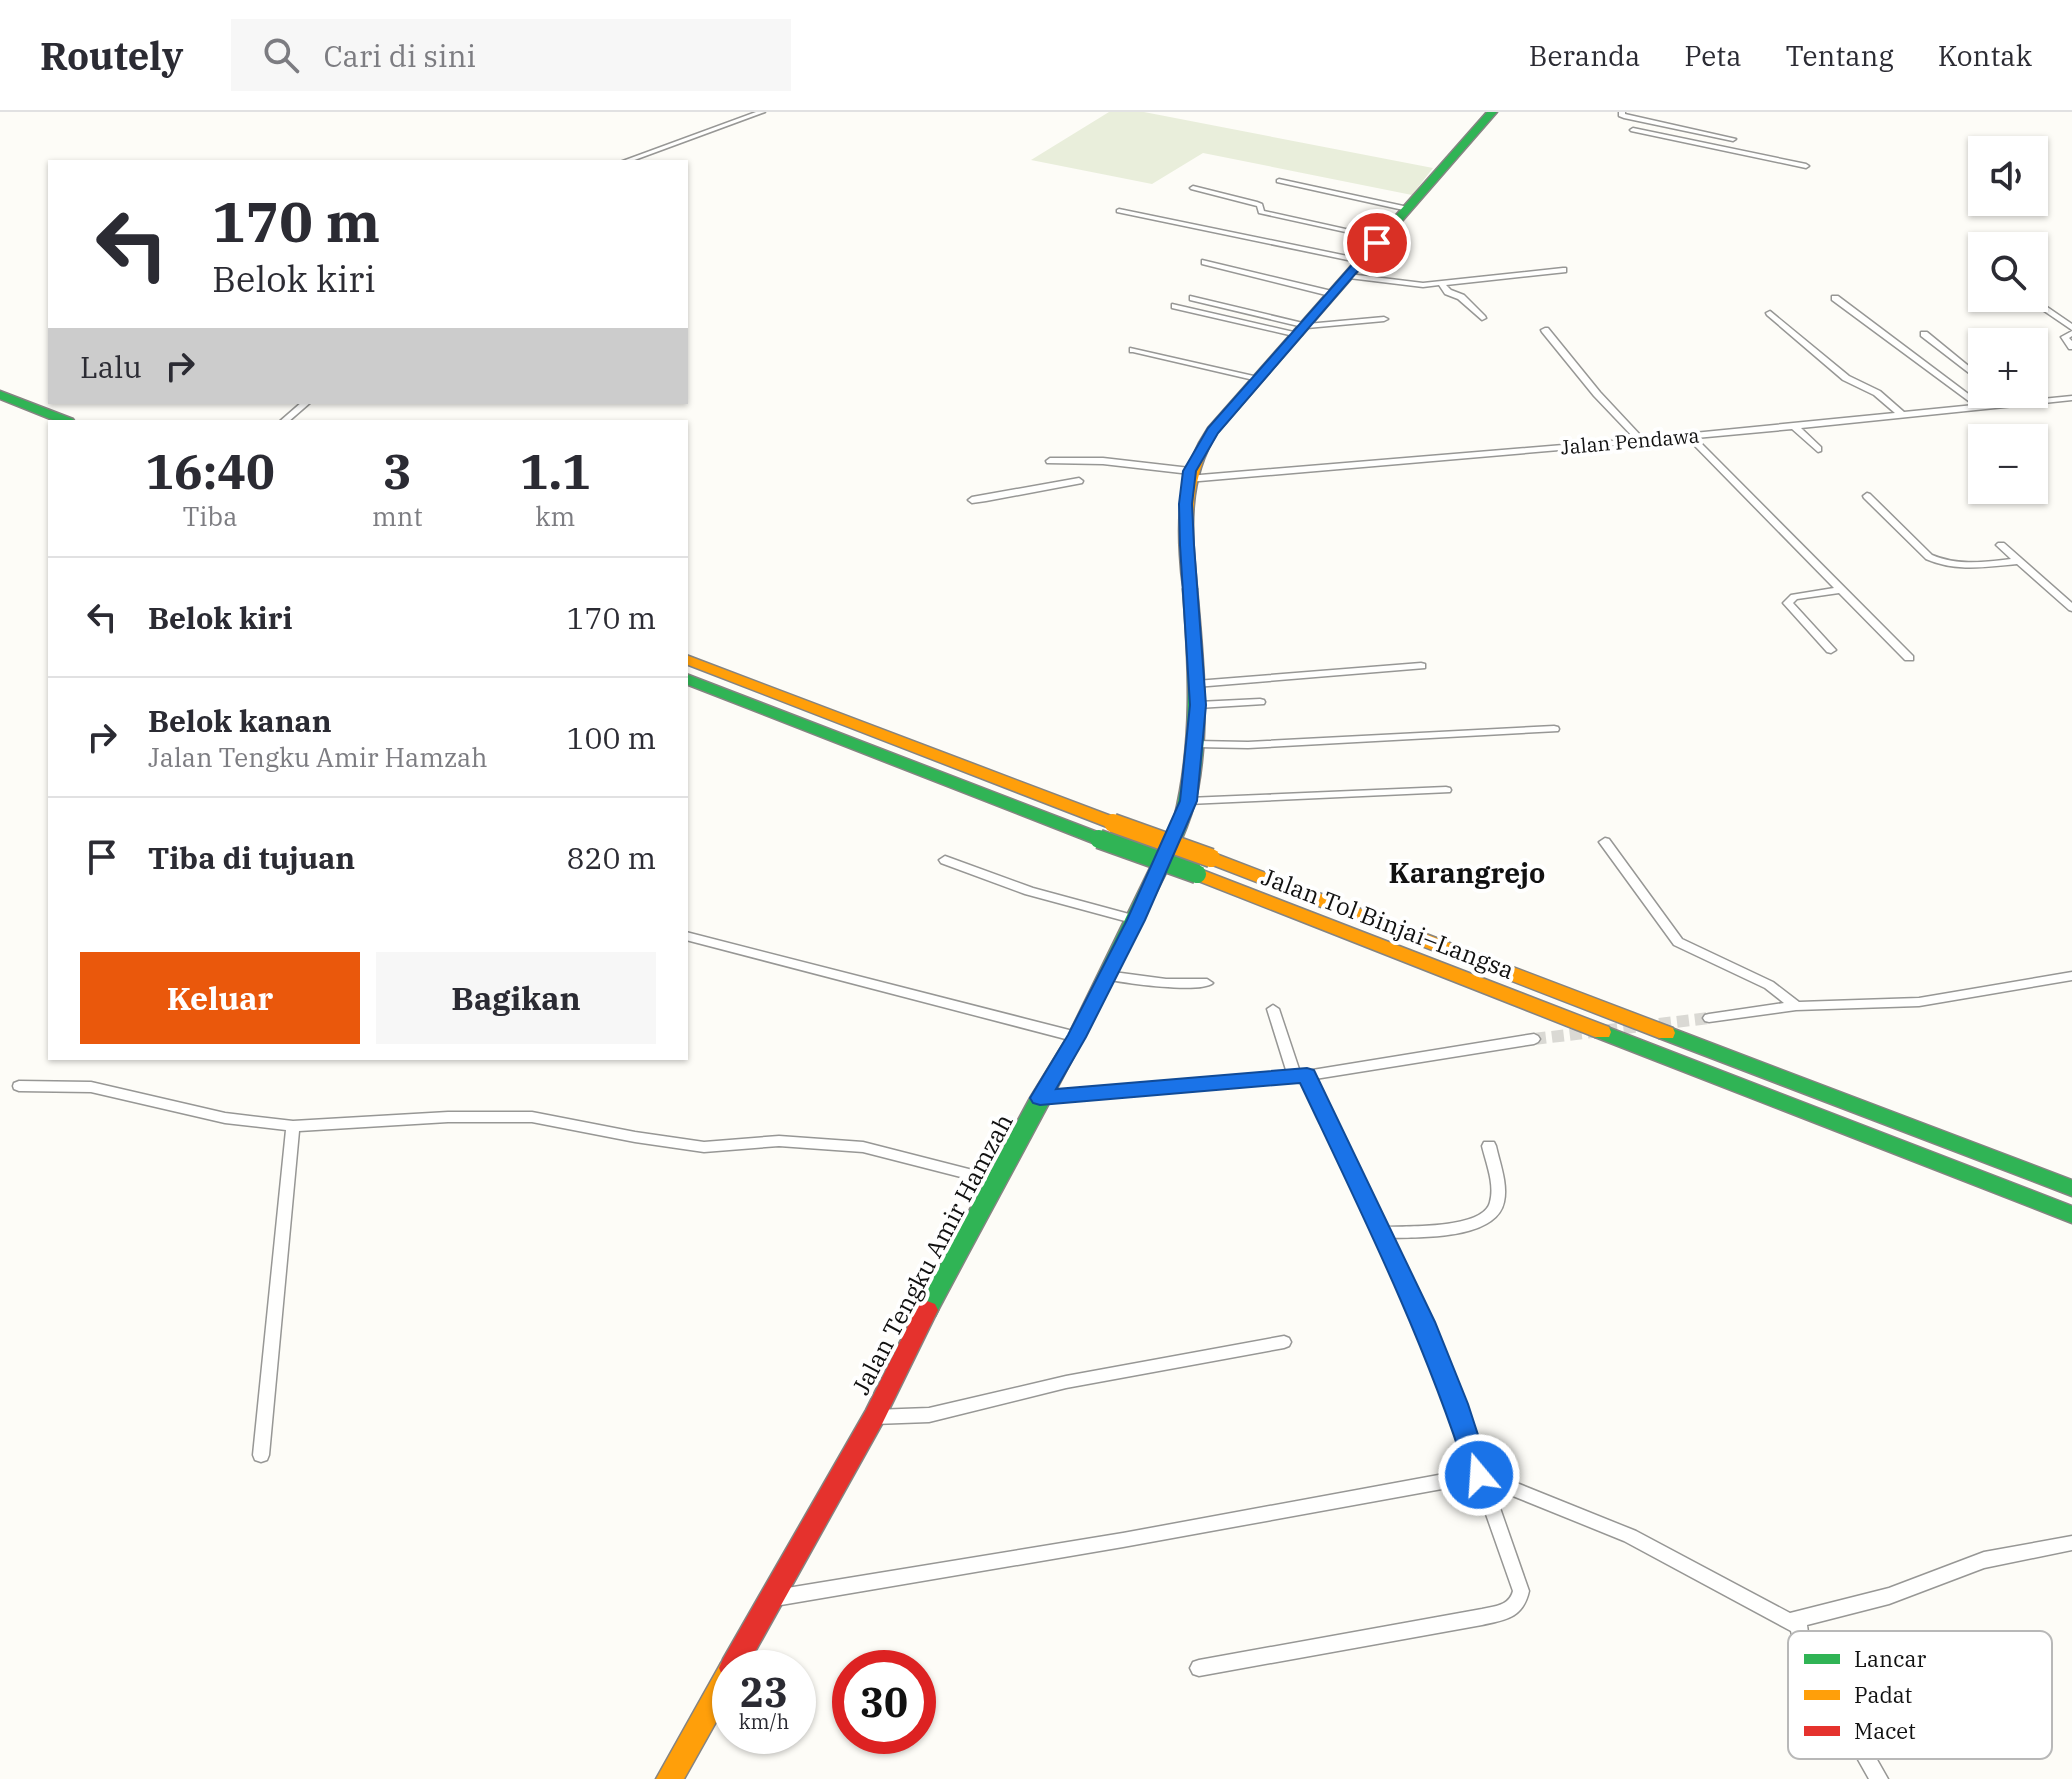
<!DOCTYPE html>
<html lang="id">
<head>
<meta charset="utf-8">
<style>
  :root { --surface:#fff; --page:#f7f7f7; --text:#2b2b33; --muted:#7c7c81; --line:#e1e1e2; --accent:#ea580c }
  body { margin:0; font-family:"IBM Plex Serif",serif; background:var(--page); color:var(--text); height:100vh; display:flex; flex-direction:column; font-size:30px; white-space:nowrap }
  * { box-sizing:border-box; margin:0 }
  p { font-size:26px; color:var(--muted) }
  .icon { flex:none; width:44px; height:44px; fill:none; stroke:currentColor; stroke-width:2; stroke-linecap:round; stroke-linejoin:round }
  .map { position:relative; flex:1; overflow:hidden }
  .drawer { position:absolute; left:48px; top:308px; width:640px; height:640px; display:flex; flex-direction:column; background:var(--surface); border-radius:0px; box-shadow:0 2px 6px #0004 }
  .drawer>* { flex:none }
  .banner { position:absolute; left:48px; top:48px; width:640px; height:244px; border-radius:0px; box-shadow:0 2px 6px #0004; background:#fff; color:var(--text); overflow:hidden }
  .buttons { position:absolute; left:1968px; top:24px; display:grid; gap:16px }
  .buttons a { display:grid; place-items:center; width:80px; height:80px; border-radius:0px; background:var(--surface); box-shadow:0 2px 6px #0004; font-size:40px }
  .speed { position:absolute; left:712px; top:1538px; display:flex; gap:16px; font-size:40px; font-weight:700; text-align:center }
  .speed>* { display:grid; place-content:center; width:104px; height:104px; border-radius:50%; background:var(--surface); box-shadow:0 2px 6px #0004; line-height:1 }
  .speed small { font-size:20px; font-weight:400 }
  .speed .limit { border:12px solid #d22; background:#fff; color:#111 }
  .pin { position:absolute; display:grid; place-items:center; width:68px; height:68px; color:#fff; margin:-34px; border:4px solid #fff; border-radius:50%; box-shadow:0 2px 8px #0007 }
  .me { position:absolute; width:88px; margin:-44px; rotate:342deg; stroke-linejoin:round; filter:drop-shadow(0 0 6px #0008) }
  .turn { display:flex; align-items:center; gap:28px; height:168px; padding:0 32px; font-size:36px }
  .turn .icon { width:104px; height:104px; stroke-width:2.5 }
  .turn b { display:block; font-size:56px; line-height:68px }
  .then { display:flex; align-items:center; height:76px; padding:0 32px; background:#0003; gap:16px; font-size:30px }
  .eta { display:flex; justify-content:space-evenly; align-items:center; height:136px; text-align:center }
  .eta b { font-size:48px; font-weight:700; line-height:56px }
  .cta { display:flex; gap:16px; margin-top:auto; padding:16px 32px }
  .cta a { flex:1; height:92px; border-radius:0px; background:var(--accent); color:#fff; font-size:32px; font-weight:700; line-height:92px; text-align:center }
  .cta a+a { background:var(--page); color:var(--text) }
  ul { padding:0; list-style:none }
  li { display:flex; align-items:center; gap:24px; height:120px; padding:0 32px; border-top:2px solid var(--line) }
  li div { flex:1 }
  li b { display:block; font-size:30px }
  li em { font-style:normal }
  header { display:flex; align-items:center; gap:48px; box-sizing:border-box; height:112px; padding:0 40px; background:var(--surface); border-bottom:2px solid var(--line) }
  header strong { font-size:38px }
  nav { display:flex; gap:44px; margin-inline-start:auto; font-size:28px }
  .search { width:560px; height:72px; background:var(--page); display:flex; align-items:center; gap:20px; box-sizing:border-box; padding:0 28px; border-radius:0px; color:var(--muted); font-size:30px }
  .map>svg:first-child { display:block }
  .cemetery { fill:#e9eedb }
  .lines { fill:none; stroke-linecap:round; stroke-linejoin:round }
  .street-tunnel { stroke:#dad9d4; stroke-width:12; stroke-dasharray:12 6; stroke-linecap:butt }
  .street-casing { stroke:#979795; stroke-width:3 }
  .fast-casing { stroke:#858482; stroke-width:3 }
  .slow-casing { stroke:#858482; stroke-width:3 }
  .jam-casing { stroke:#858482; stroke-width:3 }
  .street { fill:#fffffe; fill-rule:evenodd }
  .fast { fill:#30b455; fill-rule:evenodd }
  .slow { fill:#ff9f0a; fill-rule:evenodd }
  .jam { fill:#e5322d; fill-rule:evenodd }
  .fast-bridge-casing { stroke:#858482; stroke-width:21; stroke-linecap:butt }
  .slow-bridge-casing { stroke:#858482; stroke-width:21; stroke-linecap:butt }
  .fast-bridge { stroke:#30b455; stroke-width:18 }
  .slow-bridge { stroke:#ff9f0a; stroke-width:18 }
  .route { fill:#1a73e8; stroke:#114b97; stroke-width:2 }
  .labels { text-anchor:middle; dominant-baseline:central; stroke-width:8; stroke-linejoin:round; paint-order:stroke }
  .far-street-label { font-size:20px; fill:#111; stroke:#fff }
  .street-label { font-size:24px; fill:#111; stroke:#fff }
  .quarter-label { font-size:28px; font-weight:bold; fill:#111; stroke:#fff }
  .key { fill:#fff; stroke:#b8b8b8; stroke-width:2 }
  .key-label { font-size:22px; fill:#111 }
</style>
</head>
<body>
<header>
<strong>Routely</strong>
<div class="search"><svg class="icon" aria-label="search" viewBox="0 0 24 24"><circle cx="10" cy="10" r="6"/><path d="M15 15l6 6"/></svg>Cari di sini</div>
<nav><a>Beranda</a><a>Peta</a><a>Tentang</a><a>Kontak</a></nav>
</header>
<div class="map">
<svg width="2072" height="1667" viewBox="0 0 2072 1667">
  <rect width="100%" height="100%" fill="#fdfcf7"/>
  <path class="cemetery" d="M 1109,0 L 1144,0 L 1433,56 L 1412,83 L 1203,41 L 1152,72 L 1031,48 Z"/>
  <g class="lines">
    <path class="street-tunnel" d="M 1534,927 L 1709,906"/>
    <g class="street-casing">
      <path id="street" d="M 756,0 L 765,0 L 629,50 L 620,50 Z
        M 1619,0 L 1625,0 L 1625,2 L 1736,27 L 1733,29 L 1624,6 L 1619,4 Z
        M 1633,16 L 1806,52 L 1809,54 L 1806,56 L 1631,19 L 1630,18 Z
        M 1279,67 L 1408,95 L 1411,97 L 1408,99 L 1277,70 L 1277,68 Z
        M 1193,74 L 1257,90 L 1262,92 L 1264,99 L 1386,126 L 1382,128 L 1259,101 L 1257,94 L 1191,77 L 1190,76 Z
        M 1119,97 L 1362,147 L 1366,149 L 1362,151 L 1117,100 L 1117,98 Z
        M 1971,145 L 1977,145 L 1982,149 L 1982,154 L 1971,149 Z
        M 1202,148 L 1336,180 L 1337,182 L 1330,184 L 1202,152 Z
        M 1563,156 L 1566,156 L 1566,160 L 1446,173 L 1451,178 L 1464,183 L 1485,204 L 1486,206 L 1482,208 L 1458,187 L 1445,182 L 1439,173 L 1423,175 L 1349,166 L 1345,164 L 1349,162 L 1423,171 Z
        M 1190,184 L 1307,212 L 1384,205 L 1388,207 L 1384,209 L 1307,216 L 1190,188 Z
        M 1832,184 L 1838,184 L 1983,293 L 2072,284 L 2072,288 L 1801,316 L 1821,335 L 1821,339 L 1818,340 L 1792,317 L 1696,326 L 1913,544 L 1913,548 L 1905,548 L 1839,481 L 1797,487 L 1793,491 L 1836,538 L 1831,541 L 1827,540 L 1783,491 L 1791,483 L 1834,476 L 1688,327 L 1188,370 L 1184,367 L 1188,364 L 1635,327 L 1594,284 L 1542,220 L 1541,218 L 1545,216 L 1548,216 L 1600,280 L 1643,326 L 1895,301 L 1874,283 L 1843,268 L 1767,203 L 1766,201 L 1770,199 L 1849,264 L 1880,279 L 1904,300 L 1974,293 L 1832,188 Z
        M 2025,186 L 2034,186 L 2072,212 L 2072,218 Z
        M 1172,192 L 1298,221 L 1302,223 L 1298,225 L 1172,196 Z
        M 2072,219 L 2072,224 L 2069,226 L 2072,229 L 2072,237 L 2069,237 L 2061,225 Z
        M 1921,220 L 1927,220 L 1982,265 L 1982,271 L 1921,224 Z
        M 1130,236 L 1258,265 L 1262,267 L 1258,269 L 1133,240 L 1130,240 Z
        M 302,290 L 311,290 L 288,310 L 279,310 Z
        M 1050,346 L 1103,346 L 1190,356 L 1194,359 L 1190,362 L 1103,352 L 1047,351 L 1046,349 Z
        M 1079,366 L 1083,369 L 1082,371 L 986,389 L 972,391 L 968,388 L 972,385 Z
        M 1867,381 L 1870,382 L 1932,443 C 1958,454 1984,450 2011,447 L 1996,433 L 1998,431 L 2004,431 L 2072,491 L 2072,499 L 2069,498 L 2017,452 C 1985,455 1956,460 1926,447 L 1864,386 L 1863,384 Z
        M 1421,551 L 1425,552 L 1425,556 L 1196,575 L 1191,572 L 1196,569 Z
        M 1260,587 L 1264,588 L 1265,590 L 1264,592 L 1198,596 L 1193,593 L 1198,590 Z
        M 1554,614 L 1558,615 L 1559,617 L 1558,619 L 1248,636 L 1196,635 L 1191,632 L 1196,629 L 1248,630 Z
        M 1446,675 L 1450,676 L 1451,678 L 1450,680 L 1188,692 L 1183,689 L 1188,686 Z
        M 1605,726 L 1609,727 L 1682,827 L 1773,870 L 1799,890 L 1919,886 L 2072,860 L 2072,868 L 1919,894 L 1796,898 L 1709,910 L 1705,909 L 1703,906 L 1705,903 L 1709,902 L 1784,891 L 1765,876 L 1674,833 L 1599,730 Z
        M 945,744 L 1033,776 L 1140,805 L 1142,808 L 1136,812 L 1025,782 L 941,751 L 939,748 Z
        M 686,820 L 1077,920 L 1081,922 L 1083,925 L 1081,928 L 1077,930 L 686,828 Z
        M 1106,859 L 1166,867 L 1207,867 L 1213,871 C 1200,882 1121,871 1102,866 L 1100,863 Z
        M 1273,893 L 1279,897 L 1300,960 L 1534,922 L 1538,924 L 1540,927 L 1538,930 L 1534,932 L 1315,967 L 1385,1115 C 1408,1114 1484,1117 1490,1090 C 1495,1072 1486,1051 1482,1034 L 1484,1030 L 1494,1030 L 1496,1034 C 1500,1052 1508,1072 1504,1090 C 1496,1128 1420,1125 1391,1126 C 1427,1203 1459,1278 1487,1359 L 1636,1419 L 1790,1501 L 1889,1476 L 1984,1440 L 2072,1424 L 2072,1438 L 1984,1456 L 1889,1492 L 1807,1513 L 1809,1528 L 1888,1667 L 1869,1667 L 1795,1536 L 1791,1519 L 1624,1429 L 1493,1376 L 1529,1479 C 1523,1506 1506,1508 1482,1513 L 1199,1564 L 1193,1562 L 1190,1556 L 1193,1550 L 1199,1548 L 1482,1497 C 1495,1494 1509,1494 1513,1479 L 1475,1371 L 1123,1435 L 775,1494 L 769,1492 L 767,1486 L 769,1480 L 775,1478 L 1123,1421 L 1471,1357 L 1448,1292 L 1416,1210 L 1303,968 L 1041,991 L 1036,989 L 1034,986 L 1036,983 L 1041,981 L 1287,961 L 1267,897 Z
        M 19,969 L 91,970 L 225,1001 L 293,1009 L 448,1000 L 532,1000 L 635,1020 L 704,1030 L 779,1024 L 863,1030 L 996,1064 L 1001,1065 L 1003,1069 L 1001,1073 L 996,1074 L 863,1040 L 779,1034 L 704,1040 L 635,1030 L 532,1010 L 448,1010 L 299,1019 L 269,1343 L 267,1348 L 261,1350 L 255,1348 L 253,1343 L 286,1018 L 225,1011 L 91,980 L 19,979 L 14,977 L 13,974 L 14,971 Z
        M 1284,1224 L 1289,1226 L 1291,1230 L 1289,1234 L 1284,1236 L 1066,1276 L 929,1310 L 874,1312 L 869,1310 L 866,1305 L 869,1300 L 874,1298 L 929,1296 L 1066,1264 Z"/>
    </g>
    <g class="fast-casing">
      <path id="fast" d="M 1487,0 L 1497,0 L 1389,124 L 1381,124 L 1381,120 Z
        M 0,279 L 73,307 L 75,310 L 58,310 L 0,287 Z
        M 1190,473 L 1197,477 C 1203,543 1210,611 1198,677 C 1188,726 1159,772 1138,817 C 1075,948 1003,1075 935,1204 L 927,1207 L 919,1204 L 916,1198 L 919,1192 L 1030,986 L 1068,924 L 1174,707 C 1193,630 1189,555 1183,477 Z
        M 686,562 L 1105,723 L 1107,727 L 1105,731 L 1093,731 L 686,572 Z
        M 1602,913 L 2072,1094 L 2072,1111 L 1595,925 L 1593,920 L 1595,915 Z
        M 1666,914 L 2072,1068 L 2072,1084 L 1659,926 L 1657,921 L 1659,916 Z"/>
    </g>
    <g class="slow-casing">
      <path id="slow" d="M 1381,120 L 1390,122 L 1217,321 C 1186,370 1192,422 1197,477 L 1190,481 L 1185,480 C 1181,469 1181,455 1180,443 C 1177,396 1181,356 1208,316 Z
        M 686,543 L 1119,707 L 1121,711 L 1119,715 L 1107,715 L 686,552 Z
        M 1211,740 L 1673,916 L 1675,921 L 1673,926 L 1659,926 L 1205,750 L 1202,746 L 1205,742 Z
        M 1197,756 L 1609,915 L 1611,920 L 1609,925 L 1595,925 L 1191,766 L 1188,762 L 1191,758 Z
        M 730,1548 L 739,1551 L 741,1556 L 730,1556 L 730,1585 L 684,1667 L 656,1667 L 721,1551 Z"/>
    </g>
    <g class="jam-casing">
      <path id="jam" d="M 927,1189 L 935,1192 L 938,1198 L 882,1312 L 746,1556 L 730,1556 L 730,1568 L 723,1565 L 719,1556 L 723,1547 L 866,1298 L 919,1192 Z"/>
    </g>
    <use href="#street" class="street"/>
    <use href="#fast" class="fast"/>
    <use href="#slow" class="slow"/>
    <use href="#jam" class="jam"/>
    <g class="fast-bridge-casing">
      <path id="fast-bridge" d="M 1099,727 L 1197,762"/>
    </g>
    <g class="slow-bridge-casing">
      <path id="slow-bridge" d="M 1113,711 L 1211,746"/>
    </g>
    <use href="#fast-bridge" class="fast-bridge"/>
    <use href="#slow-bridge" class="slow-bridge"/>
  </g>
  <path class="route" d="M 1373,129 L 1382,131 L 1218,321 L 1196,359 L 1192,392 L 1194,433 L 1206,593 L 1197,689 L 1145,808 L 1086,925 L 1056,977 L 1307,956 L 1314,958 L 1435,1210 L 1468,1292 L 1491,1363 L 1487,1371 L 1479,1374 L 1470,1371 L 1467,1363 C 1424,1227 1361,1100 1300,971 L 1040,993 L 1033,991 L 1030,986 L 1068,923 L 1127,808 L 1180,689 L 1190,593 L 1180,433 L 1179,392 L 1183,359 L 1208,316 Z"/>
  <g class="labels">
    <g class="far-street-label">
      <text transform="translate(1630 329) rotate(-5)">Jalan Pendawa</text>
    </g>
    <g class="street-label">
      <text transform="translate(1388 811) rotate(21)">Jalan Tol Binjai–Langsa</text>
      <text transform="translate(932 1142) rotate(-62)">Jalan Tengku Amir Hamzah</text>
    </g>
    <g class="quarter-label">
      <text x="1467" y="760">Karangrejo</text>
    </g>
  </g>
  <rect x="1788" y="1519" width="264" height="128" rx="12" class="key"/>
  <rect x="1804" y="1542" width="36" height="10" fill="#30b455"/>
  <rect x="1804" y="1578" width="36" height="10" fill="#ff9f0a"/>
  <rect x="1804" y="1614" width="36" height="10" fill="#e5322d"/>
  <g class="key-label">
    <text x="1854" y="1555">Lancar</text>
    <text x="1854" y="1591">Padat</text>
    <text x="1854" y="1627">Macet</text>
  </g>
</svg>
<div class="buttons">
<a><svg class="icon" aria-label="sound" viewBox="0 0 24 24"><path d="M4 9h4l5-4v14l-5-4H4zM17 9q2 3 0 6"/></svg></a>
<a><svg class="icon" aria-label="search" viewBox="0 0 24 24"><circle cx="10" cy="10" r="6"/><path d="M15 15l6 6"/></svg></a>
<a>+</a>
<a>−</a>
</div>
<div class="speed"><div>23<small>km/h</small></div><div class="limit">30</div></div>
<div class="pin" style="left:1377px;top:131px;background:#d93025"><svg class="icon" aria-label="arrive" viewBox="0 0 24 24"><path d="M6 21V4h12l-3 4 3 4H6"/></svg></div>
<svg class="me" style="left:1479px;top:1363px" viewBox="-20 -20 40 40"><circle r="17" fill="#1a73e8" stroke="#fff" stroke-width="3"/><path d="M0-11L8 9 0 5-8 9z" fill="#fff"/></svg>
<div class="banner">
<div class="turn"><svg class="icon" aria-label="left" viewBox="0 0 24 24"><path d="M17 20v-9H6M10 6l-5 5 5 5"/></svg><div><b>170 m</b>Belok kiri</div></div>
<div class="then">Lalu<svg class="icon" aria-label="right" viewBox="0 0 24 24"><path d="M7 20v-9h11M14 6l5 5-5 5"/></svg></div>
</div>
<section class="drawer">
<div class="eta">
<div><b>16:40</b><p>Tiba</p></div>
<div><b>3</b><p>mnt</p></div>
<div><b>1.1</b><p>km</p></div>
</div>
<ul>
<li><svg class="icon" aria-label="left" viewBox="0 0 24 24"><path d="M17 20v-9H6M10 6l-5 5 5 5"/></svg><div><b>Belok kiri</b></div><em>170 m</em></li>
<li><svg class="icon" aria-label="right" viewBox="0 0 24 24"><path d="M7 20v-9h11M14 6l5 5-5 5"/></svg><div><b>Belok kanan</b><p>Jalan Tengku Amir Hamzah</p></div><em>100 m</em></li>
<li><svg class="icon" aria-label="arrive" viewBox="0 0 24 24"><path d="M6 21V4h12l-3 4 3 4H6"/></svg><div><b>Tiba di tujuan</b></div><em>820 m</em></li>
</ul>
<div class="cta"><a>Keluar</a><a>Bagikan</a></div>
</section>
</div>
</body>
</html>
